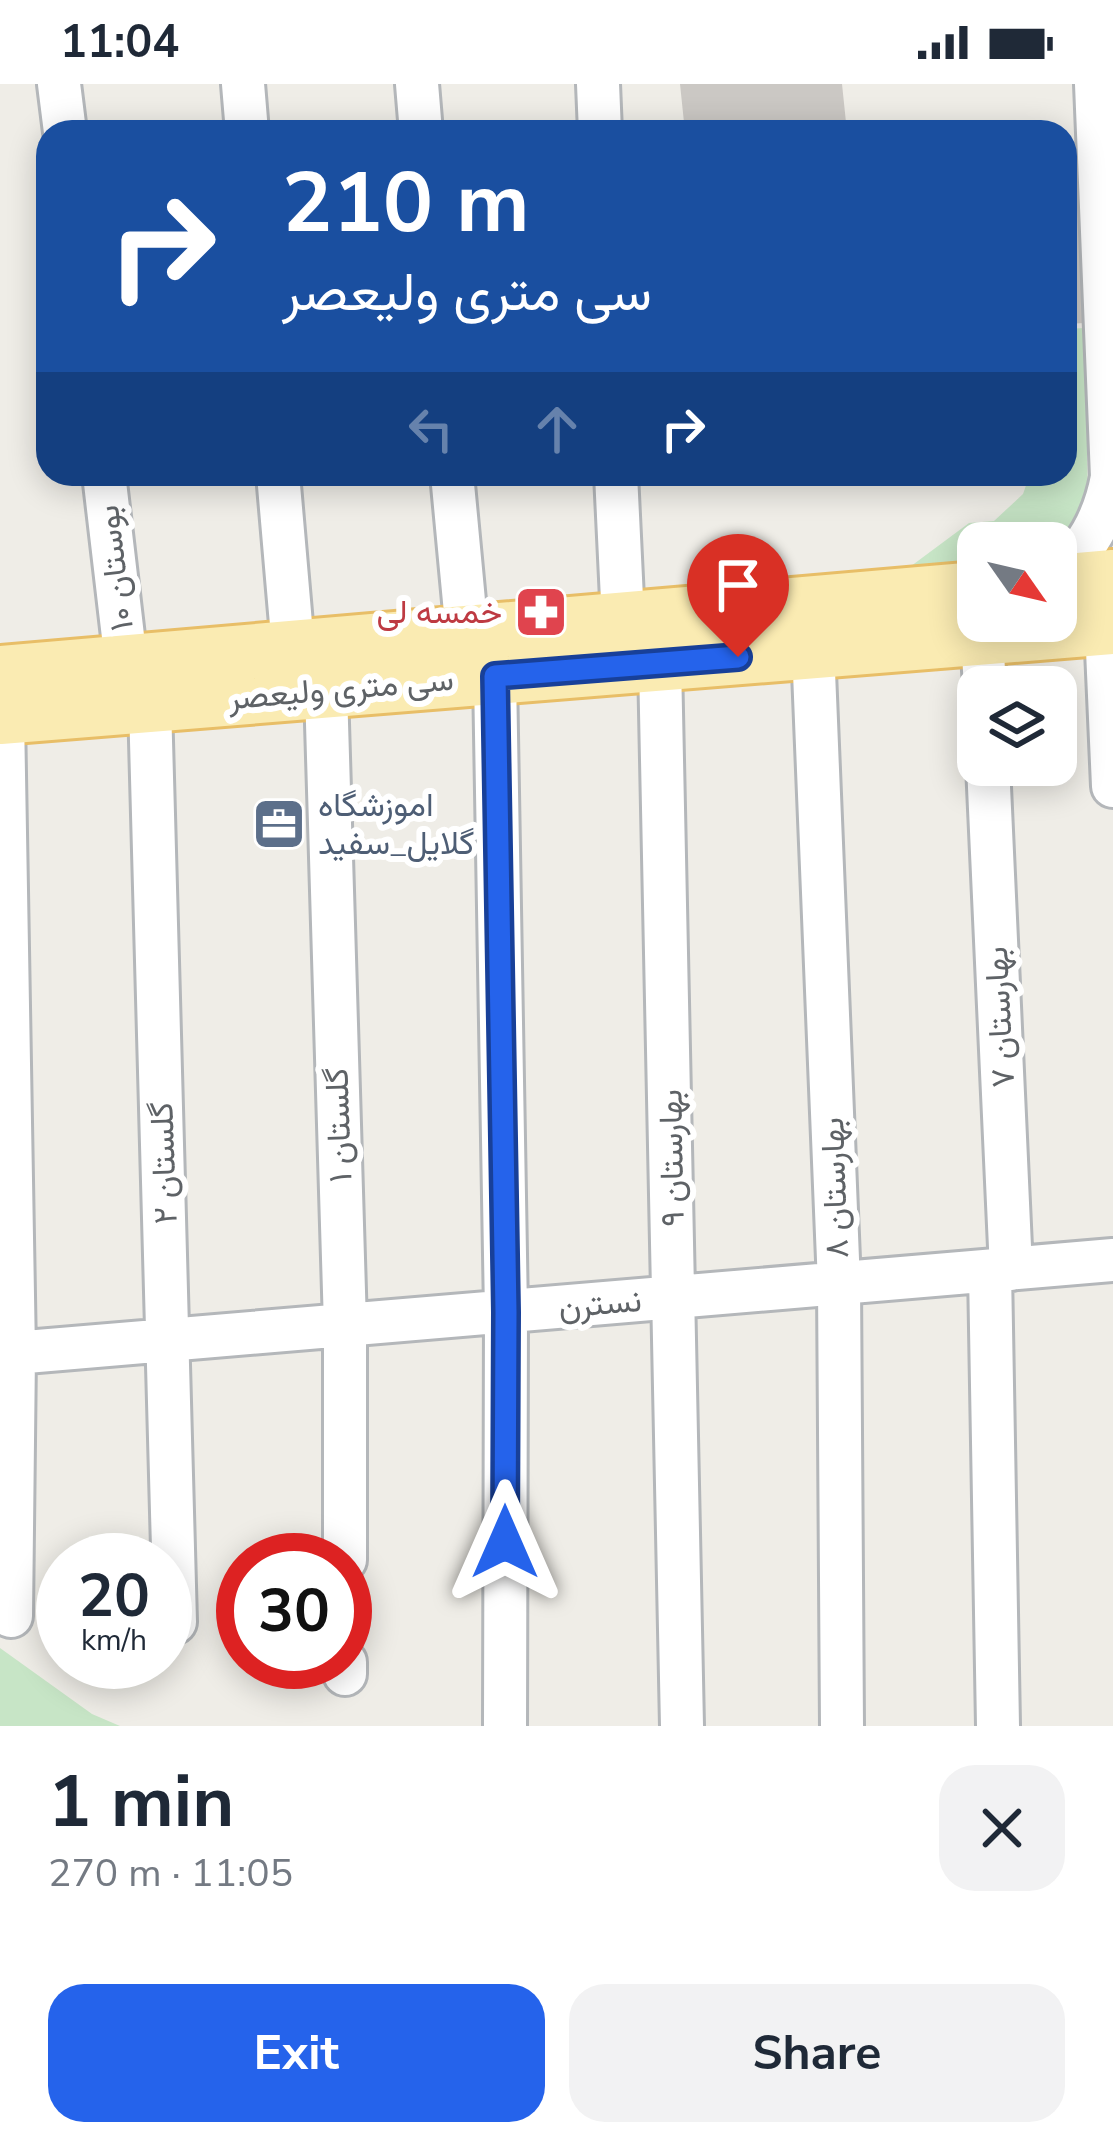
<!DOCTYPE html>
<html lang="en">
<head>
<meta charset="utf-8">
<style>
  :root { --surface:#fff; --page:#f2f2f3; --text:#1f2937; --muted:#747a83; --accent:#2563eb }
  body { margin:0; font-family:"Nunito Sans",Vazirmatn,sans-serif; background:var(--page); color:var(--text); height:100vh; display:flex; flex-direction:column; font-size:45px; white-space:nowrap }
  * { box-sizing:border-box; margin:0 }
  p { font-size:39px; color:var(--muted) }
  .icon { flex:none; width:66px; height:66px; fill:none; stroke:currentColor; stroke-width:2; stroke-linecap:round; stroke-linejoin:round }
  .map { position:relative; height:1642px; overflow:hidden }
  .details { display:flex; flex-direction:column; background:var(--surface); flex:1 }
  .details>* { flex:none }
  .guide { position:absolute; left:36px; top:36px; width:1041px; height:366px; border-radius:36px; box-shadow:0 6px 30px #0003; background:#1a4fa0; color:#fff; overflow:hidden }
  .needle { width:78px; rotate:124deg }
  .controls { position:absolute; left:957px; top:438px; display:grid; gap:24px }
  .controls a { display:grid; place-items:center; width:120px; height:120px; border-radius:24px; background:var(--surface); box-shadow:0 6px 30px #0003; font-size:60px }
  .speed { position:absolute; left:36px; top:1449px; display:flex; gap:24px; font-size:60px; font-weight:700; text-align:center }
  .speed>* { display:grid; place-content:center; width:156px; height:156px; border-radius:50%; background:var(--surface); box-shadow:0 6px 30px #0003; line-height:1 }
  .speed small { font-size:30px; font-weight:400 }
  .speed .limit { border:18px solid #d22; background:#fff; color:#111 }
  .pin { position:absolute; display:grid; place-items:center; width:102px; height:102px; color:#fff; margin:-123px -51px; border-radius:50% 50% 50% 0; rotate:-45deg; box-shadow:0 0 12px #0007 }
  .pin .icon { rotate:45deg }
  .me { position:absolute; width:132px; margin:-66px; rotate:0deg; stroke-linejoin:round; filter:drop-shadow(0 0 9px #0008) }
  .turn { display:flex; align-items:center; gap:42px; height:252px; padding:0 48px; font-size:54px }
  .turn .icon { width:156px; height:156px; stroke-width:2.5 }
  .turn b { display:block; font-size:84px; line-height:102px }
  .lanes { display:flex; align-items:center; height:114px; padding:0 48px; background:#0003; justify-content:center; gap:60px; direction:ltr }
  .lanes .off { opacity:.35 }
  .round { display:grid; place-items:center; flex:none; width:126px; height:126px; border-radius:36px; background:var(--page) }
  .headline { display:flex; align-items:center; justify-content:space-between; height:204px; padding:0 48px }
  h1 { font-size:72px; font-weight:700; line-height:90px }
  .primary-button { display:flex; gap:24px; margin-top:auto; padding:24px 48px }
  .primary-button a { flex:1; height:138px; border-radius:36px; background:var(--accent); color:#fff; font-size:48px; font-weight:700; line-height:138px; text-align:center }
  .primary-button a+a { background:var(--page); color:var(--text) }
  .status { display:flex; justify-content:space-between; align-items:center; height:84px; padding:0 60px; background:var(--surface); direction:ltr }
  .status svg { height:33px; fill:currentColor }
  .map>svg:first-child { display:block }
  .green { fill:#c7e5c6 }
  .building { fill:#cbc8c4 }
  .lines { fill:none; stroke-linecap:round; stroke-linejoin:round }
  .minor-casing { stroke:#b4b7ba; stroke-width:48 }
  .major-casing { stroke:#e8be67; stroke-width:60 }
  .minor { stroke:#fff; stroke-width:42 }
  .major { stroke:#faebb2; stroke-width:54 }
  .route-casing { stroke:#184099; stroke-width:30 }
  .route { stroke:#2563eb; stroke-width:21 }
  .labels { text-anchor:middle; dominant-baseline:central; stroke-width:12; stroke-linejoin:round; paint-order:stroke }
  .street-label { font-size:33px; fill:#5e6266; stroke:#fff }
  .health-label { font-size:33px; fill:#be3a42; stroke:#fff; text-anchor:end }
  .service-label { font-size:33px; fill:#4e5e75; stroke:#fff; text-anchor:start }
</style>
</head>
<body>
<div class="status"><b>11:04</b><svg viewBox="0 0 49 12"><path d="M0 12V9h3v3zM5 12V6h3v6zM10 12V3h3v9zM15 12V0h3v12zM26 1h20v11H26zM47 4h2v5h-2z"/></svg></div>
<div class="map">
<svg width="1113" height="1642" viewBox="0 0 1113 1642">
  <rect width="100%" height="100%" fill="#efede7"/>
  <path class="green" d="M 1085,244 L 1088,418 L 1056,471 L 1056,459 L 978,459 L 978,486 L 899,491 L 969,439 L 994,437 L 1023,410 L 1030,390 L 1065,390 L 1065,245 Z
    M 0,1564 L 92,1630 L 120,1642 L 0,1642 Z"/>
  <path class="building" d="M 680,0 L 842,0 L 847,48 L 685,48 Z
    M 1076,78 L 1085,239 L 1065,240 L 1065,79 Z"/>
  <g class="lines">
    <g class="minor-casing">
      <path id="minor" d="M 59,0 L 65,48
        M 243,0 L 247,48
        M 417,0 L 421,48
        M 598,0 L 600,48
        M 104,390 L 126,578
        M 278,390 L 293,563
        M 452,390 L 467,549
        M 616,390 L 623,536
        M 1056,497 C 1086,464 1104,437 1112,393 L 1096,0
        M 812,539 L 839,1200 L 842,1642
        M 1106,543 L 1113,702
        M 982,553 L 985,603
        M 660,579 L 682,1642
        M 495,592 L 506,1228 L 505,1642
        M 326,606 L 345,1241 L 345,1476
        M 150,620 L 175,1538
        M 3,633 L 14,1269 L 11,1532
        M 988,681 L 1011,1185
        M 990,1187 L 998,1642
        M 14,1269 L 1113,1176
        M 345,1590 L 345,1578"/>
    </g>
    <g class="major-casing">
      <path id="major" d="M 1056,498 L 1113,493
        M 0,589 L 978,505
        M 0,633 L 1113,543"/>
    </g>
    <use href="#minor" class="minor"/>
    <use href="#major" class="major"/>
  </g>
  <g class="lines">
    <g class="route-casing">
      <path id="route" d="M 505,1458 L 506,1228 L 495,592 L 738,573"/>
    </g>
    <use href="#route" class="route"/>
  </g>
  <defs>
    <g id="pharmacy-square" transform="scale(2.7)"><rect x="-9" y="-9" width="18" height="18" rx="4" fill="#e0444e" stroke="#fff"/><path d="M-2-6h4v4h4v4h-4v4h-4v-4h-4v-4h4Z" fill="#fff"/></g>
    <g id="office-square" transform="scale(2.7)"><rect x="-9" y="-9" width="18" height="18" rx="4" fill="#5c6f8a" stroke="#fff"/><path d="M-6-3h4V-5.5h4V-3h4V5H-6ZM-1-4.5V-3h2v-1.5ZM-6 0V1H6V0Z" fill="#fff"/></g>
  </defs>
  <g fill-rule="evenodd">
    <use href="#pharmacy-square" x="541" y="528"/>
    <use href="#office-square" x="279" y="740"/>
  </g>
  <g class="labels">
    <g class="street-label">
      <text transform="translate(115 484) rotate(-97)">بوستان ۱۰</text>
      <text transform="translate(341 605) rotate(-5)">سی متری ولیعصر</text>
      <text transform="translate(1000 933) rotate(-93)">بهارستان ۷</text>
      <text transform="translate(339 1041) rotate(-92)">گلستان ۱</text>
      <text transform="translate(672 1074) rotate(-91)">بهارستان ۹</text>
      <text transform="translate(164 1079) rotate(-92)">گلستان ۲</text>
      <text transform="translate(835 1104) rotate(-92)">بهارستان ۸</text>
      <text transform="translate(600 1220) rotate(-5)">نسترن</text>
    </g>
    <g class="health-label">
      <text x="502" y="528">خمسه لی</text>
    </g>
    <g class="service-label">
      <text x="318" y="721">اموزشگاه<tspan x="318" dy="38">گلایل_سفید</tspan></text>
    </g>
  </g>
</svg>
<div class="controls">
<a><svg class="needle" viewBox="-14 -14 28 28"><path d="M0-13l5 13h-10z" fill="#e53935"/><path d="M0 13l5-13h-10z" fill="#747a83"/></svg></a>
<a><svg class="icon" aria-label="layers" viewBox="0 0 24 24"><path d="M12 4l9 5-9 5-9-5zM3 14l9 5 9-5"/></svg></a>
</div>
<div class="speed"><div>20<small>km/h</small></div><div class="limit">30</div></div>
<div class="pin" style="left:738px;top:573px;background:#d93025"><svg class="icon" aria-label="arrive" viewBox="0 0 24 24"><path d="M6 21V4h12l-3 4 3 4H6"/></svg></div>
<svg class="me" style="left:505px;top:1458px" viewBox="-20 -20 40 40"><path d="M0-17L14 15 0 8-14 15z" fill="#2563eb" stroke="#fff" stroke-width="4"/></svg>
<div class="guide">
<div class="turn"><svg class="icon" aria-label="right" viewBox="0 0 24 24"><path d="M7 20v-9h11M14 6l5 5-5 5"/></svg><div><b>210 m</b>سی متری ولیعصر</div></div>
<div class="lanes"><svg class="icon off" aria-label="left" viewBox="0 0 24 24"><path d="M17 20v-9H6M10 6l-5 5 5 5"/></svg><svg class="icon off" aria-label="ahead" viewBox="0 0 24 24"><path d="M12 20V5M6 11l6-6 6 6"/></svg><svg class="icon" aria-label="right" viewBox="0 0 24 24"><path d="M7 20v-9h11M14 6l5 5-5 5"/></svg></div>
</div>
</div>
<section class="details">
<div class="headline"><div><h1>1 min</h1><p>270 m · 11:05</p></div><a class="round"><svg class="icon" aria-label="close" viewBox="0 0 24 24"><path d="M6 6l12 12M18 6L6 18"/></svg></a></div>
<div class="primary-button"><a>Exit</a><a>Share</a></div>
</section>
</body>
</html>
